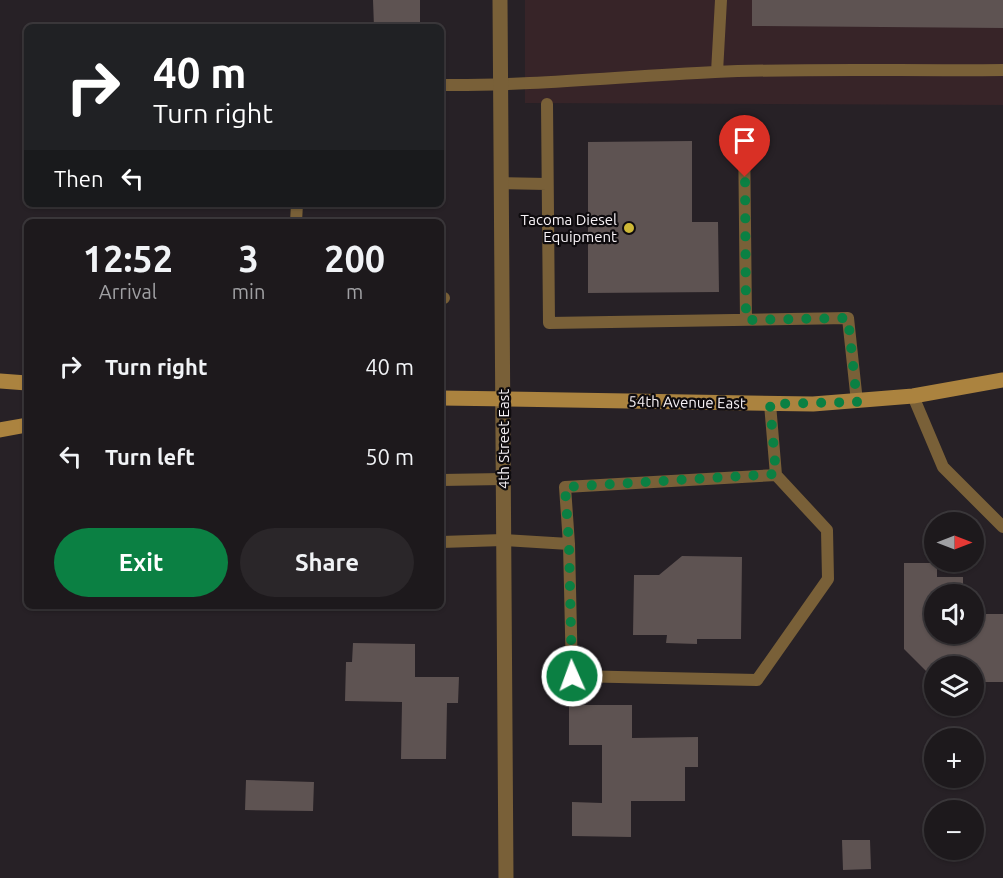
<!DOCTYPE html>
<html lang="en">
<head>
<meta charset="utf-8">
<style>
  :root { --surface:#1d191c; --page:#2a2629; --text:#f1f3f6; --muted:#a0a0a3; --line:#3b383b; --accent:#0b8043 }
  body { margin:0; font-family:Ubuntu,sans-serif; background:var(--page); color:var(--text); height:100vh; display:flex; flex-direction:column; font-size:22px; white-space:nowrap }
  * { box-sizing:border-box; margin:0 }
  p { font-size:20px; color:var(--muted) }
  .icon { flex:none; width:33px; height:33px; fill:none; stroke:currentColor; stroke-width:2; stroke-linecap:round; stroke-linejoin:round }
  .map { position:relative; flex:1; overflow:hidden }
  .details { position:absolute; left:24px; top:219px; width:420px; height:390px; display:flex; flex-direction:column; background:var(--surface); border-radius:9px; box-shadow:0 2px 4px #0004,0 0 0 2px var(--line) }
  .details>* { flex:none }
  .banner { position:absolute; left:24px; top:24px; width:420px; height:183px; border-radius:9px; box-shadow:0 2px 4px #0004,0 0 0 2px var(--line); background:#202124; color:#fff; overflow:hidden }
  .needle { width:39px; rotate:90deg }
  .controls { position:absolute; left:924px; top:512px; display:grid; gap:12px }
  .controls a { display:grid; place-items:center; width:60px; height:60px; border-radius:50%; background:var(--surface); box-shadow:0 2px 4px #0004,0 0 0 2px var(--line); font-size:30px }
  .pin { position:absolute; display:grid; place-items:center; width:51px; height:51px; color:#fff; margin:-62px -26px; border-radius:50% 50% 50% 0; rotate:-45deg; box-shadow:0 0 6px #0007 }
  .pin .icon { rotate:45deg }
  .me { position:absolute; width:66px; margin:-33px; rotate:358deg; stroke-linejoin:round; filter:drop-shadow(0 0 4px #0008) }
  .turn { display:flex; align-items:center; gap:21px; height:126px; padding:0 30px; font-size:27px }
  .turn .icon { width:78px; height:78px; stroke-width:2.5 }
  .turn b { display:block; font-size:42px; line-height:51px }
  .then { display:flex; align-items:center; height:57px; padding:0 30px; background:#0003; gap:12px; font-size:22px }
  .eta { display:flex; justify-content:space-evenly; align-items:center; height:102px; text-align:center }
  .eta b { font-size:36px; font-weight:600; line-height:42px }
  .action { display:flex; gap:12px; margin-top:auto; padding:12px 30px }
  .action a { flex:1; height:69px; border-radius:36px; background:var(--accent); color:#fff; font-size:24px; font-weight:600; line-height:69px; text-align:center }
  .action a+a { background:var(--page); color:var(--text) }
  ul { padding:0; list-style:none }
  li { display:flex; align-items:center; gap:18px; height:90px; padding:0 30px }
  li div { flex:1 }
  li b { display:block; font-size:22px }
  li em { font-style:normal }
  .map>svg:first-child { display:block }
  .industrial { fill:#372428 }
  .building { fill:#5e5352 }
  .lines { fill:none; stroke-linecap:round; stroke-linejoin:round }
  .lane { stroke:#796038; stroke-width:12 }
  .street { stroke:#796038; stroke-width:15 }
  .secondary { stroke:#ab833f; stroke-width:15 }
  .route { stroke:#0b8043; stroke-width:10; stroke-dasharray:0 18 }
  .poi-dot { fill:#ceb837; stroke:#0e0b0e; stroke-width:2 }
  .labels { text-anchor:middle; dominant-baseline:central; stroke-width:4.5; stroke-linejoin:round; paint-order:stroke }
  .poi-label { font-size:15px; fill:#f7f2f6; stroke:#0e0b0e; text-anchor:end }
  .street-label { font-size:15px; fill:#f7f2f6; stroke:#0e0b0e }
</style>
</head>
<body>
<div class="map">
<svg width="1003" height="878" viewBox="0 0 1003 878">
  <rect width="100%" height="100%" fill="#272126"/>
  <path class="industrial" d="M 525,0 L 1003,0 L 1003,105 L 525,103 Z"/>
  <path class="building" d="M 373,0 L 420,0 L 420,27 L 374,27 Z
    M 752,0 L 1003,0 L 1003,28 L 752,26 Z
    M 692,141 L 692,222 L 718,222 L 719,292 L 588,293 L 588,142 Z
    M 682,556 L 742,557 L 741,639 L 697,639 L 697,644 L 666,643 L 667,635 L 633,635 L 634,575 L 659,575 Z
    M 904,563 L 937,563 L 937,577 L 963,577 L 963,594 L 934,594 L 934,633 L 974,633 L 974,614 L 1003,614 L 1003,682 L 974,682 L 974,666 L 934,666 L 934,679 L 904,649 Z
    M 353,643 L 415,644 L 415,677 L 459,677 L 458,703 L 447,703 L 446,759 L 401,759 L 402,702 L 345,701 L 346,662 L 352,662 Z
    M 569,705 L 632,705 L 632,738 L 698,737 L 698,767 L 685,767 L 685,801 L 631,801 L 631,837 L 572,836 L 572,802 L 602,803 L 602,745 L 569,745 Z
    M 246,780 L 314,782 L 313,811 L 245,810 Z
    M 842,840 L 870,840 L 871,869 L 843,870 Z"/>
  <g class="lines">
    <path class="lane" d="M 717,72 L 721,0
      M 441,85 C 532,86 624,76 715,72 C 811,68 907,71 1003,70
      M 547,104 L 549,323 L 848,318 L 857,402
      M 744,129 L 746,320
      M 501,183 L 547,184
      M 296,222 L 297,204
      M 441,298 L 444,298
      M 913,396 L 943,467 L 1003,527
      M 441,480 L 503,479
      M 441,542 L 503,540 L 569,544 L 572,676 L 757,680 L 828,579 L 827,530 L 776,475 L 770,404
      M 569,544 L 565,487 L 776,475"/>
    <path class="street" d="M 500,0 L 506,878"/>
    <path class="secondary" d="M 0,381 L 27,383
      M 441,398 L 813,404 L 913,396 L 1003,380
      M 0,430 L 27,425"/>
  </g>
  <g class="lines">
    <path class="route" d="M 572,676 L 569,544 L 565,487 L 776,474 L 770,404 L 857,402 L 848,318 L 746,320 L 745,177"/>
  </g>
  <circle class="poi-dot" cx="629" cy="228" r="6"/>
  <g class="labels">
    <g class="poi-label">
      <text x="617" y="219">Tacoma Diesel<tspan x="617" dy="17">Equipment</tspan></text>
    </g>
    <g class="street-label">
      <text transform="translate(687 402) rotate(1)">54th Avenue East</text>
      <text transform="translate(503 439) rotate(-90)">4th Street East</text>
    </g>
  </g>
</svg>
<div class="controls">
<a><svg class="needle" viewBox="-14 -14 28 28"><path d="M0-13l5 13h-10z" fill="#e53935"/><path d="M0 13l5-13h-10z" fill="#a0a0a3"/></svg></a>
<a><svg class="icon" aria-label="sound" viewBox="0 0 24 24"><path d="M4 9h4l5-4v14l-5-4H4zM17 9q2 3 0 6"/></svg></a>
<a><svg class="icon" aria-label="layers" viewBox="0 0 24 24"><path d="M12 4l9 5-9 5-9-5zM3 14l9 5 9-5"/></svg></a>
<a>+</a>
<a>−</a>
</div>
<div class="pin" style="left:745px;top:177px;background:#d93025"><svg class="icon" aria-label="arrive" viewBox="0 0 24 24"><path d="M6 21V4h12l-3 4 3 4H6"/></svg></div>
<svg class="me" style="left:572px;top:676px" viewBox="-20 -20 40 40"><circle r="17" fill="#0b8043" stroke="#fff" stroke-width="3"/><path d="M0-11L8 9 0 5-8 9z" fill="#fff"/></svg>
<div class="banner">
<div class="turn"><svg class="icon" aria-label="right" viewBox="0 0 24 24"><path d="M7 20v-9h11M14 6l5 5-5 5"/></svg><div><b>40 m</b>Turn right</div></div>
<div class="then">Then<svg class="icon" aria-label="left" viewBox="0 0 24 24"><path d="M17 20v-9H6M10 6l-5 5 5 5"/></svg></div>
</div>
<section class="details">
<div class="eta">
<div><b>12:52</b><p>Arrival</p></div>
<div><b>3</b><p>min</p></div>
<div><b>200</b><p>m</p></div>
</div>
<ul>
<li><svg class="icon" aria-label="right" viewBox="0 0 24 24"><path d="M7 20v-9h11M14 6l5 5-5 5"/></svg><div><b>Turn right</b></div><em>40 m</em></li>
<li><svg class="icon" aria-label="left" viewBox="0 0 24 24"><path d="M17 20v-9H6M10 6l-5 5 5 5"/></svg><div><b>Turn left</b></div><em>50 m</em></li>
</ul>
<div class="action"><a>Exit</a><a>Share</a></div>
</section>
</div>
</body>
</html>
